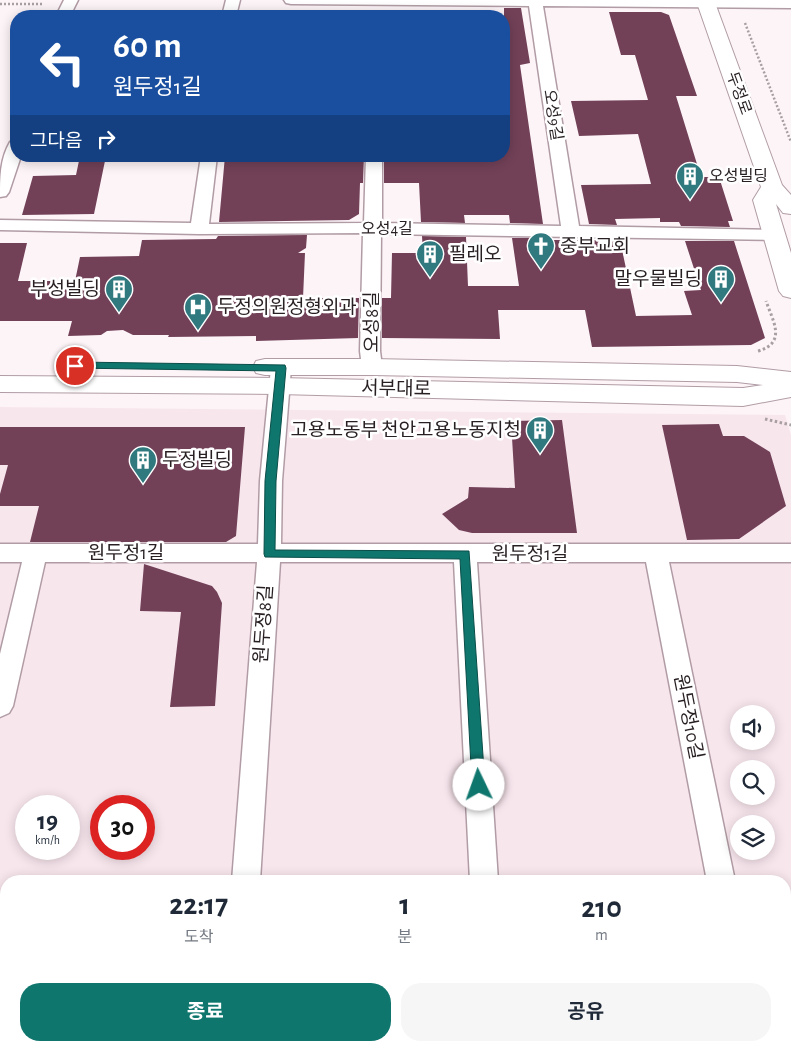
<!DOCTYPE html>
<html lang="ko">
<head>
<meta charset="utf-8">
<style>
  :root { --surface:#fff; --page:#f6f6f7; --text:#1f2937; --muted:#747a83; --accent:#0f766e }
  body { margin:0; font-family:"Alegreya Sans","Noto Sans KR",sans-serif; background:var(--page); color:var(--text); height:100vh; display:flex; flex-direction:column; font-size:19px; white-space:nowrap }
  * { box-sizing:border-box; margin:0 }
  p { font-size:16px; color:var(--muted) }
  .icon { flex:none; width:28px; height:28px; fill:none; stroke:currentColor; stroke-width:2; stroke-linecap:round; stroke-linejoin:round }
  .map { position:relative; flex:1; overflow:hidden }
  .panel { position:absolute; left:0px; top:875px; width:791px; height:176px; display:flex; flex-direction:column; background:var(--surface); border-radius:20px 20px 0 0; box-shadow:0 2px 12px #0003 }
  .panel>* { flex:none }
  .top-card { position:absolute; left:10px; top:10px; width:500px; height:152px; border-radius:20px; box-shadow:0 2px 12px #0003; background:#1a4fa0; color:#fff; overflow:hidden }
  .tools { position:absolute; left:730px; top:705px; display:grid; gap:10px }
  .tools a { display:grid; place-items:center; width:45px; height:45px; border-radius:50%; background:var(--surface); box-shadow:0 2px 12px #0003; font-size:25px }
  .speed { position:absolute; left:15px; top:795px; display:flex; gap:10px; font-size:25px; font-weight:700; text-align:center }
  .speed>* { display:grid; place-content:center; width:65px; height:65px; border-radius:50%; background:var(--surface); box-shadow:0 2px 12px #0003; line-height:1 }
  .speed small { font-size:12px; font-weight:400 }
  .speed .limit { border:8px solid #d22; background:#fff; color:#111 }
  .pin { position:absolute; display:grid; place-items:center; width:42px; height:42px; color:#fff; margin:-21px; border:2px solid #fff; border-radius:50%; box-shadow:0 1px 5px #0007 }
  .me { position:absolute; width:55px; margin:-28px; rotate:357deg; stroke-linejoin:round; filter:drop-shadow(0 0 4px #0008) }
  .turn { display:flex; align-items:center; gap:18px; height:105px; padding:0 20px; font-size:22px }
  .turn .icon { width:65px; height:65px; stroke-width:2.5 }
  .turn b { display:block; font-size:35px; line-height:42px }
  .then { display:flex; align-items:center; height:48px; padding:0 20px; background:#0003; gap:10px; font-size:19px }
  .eta { display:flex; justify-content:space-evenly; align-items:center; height:85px; text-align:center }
  .eta b { font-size:30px; font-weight:700; line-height:35px }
  .action { display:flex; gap:10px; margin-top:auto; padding:10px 20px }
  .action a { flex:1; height:58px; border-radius:20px; background:var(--accent); color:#fff; font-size:20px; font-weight:700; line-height:58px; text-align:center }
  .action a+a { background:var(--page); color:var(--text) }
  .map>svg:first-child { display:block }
  .built { fill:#f8e6ed; fill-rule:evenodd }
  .building { fill:#724158 }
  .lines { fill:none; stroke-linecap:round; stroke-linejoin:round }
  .minor-casing { stroke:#b19ca5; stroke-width:3 }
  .tertiary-casing { stroke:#b19ca5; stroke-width:2 }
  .path-far1 { stroke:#a89fa3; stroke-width:2.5; stroke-dasharray:2 2; stroke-linecap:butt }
  .path { stroke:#a89fa3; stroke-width:3; stroke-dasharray:2.5 2.5; stroke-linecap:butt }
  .minor { fill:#fff; fill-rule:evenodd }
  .tertiary { fill:#fff; fill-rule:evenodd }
  .route { fill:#0f766e; stroke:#0a4d48 }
  .labels { text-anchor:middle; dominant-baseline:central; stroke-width:5; stroke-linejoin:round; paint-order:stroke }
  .far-street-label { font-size:16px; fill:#271f22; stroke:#fff }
  .far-poi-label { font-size:16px; fill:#271f22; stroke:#fff; text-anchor:start }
  .poi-label { font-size:19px; fill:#271f22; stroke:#fff; text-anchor:start }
  .street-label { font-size:19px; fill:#271f22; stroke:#fff }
</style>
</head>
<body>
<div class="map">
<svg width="791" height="1051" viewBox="0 0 791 1051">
  <rect width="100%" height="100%" fill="#fdf4f8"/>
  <path class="built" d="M 0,407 L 785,415 L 791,435 L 791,1051 L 0,1051 ZM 739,714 L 766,714 L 766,741 L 739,741 ZM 739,769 L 766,769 L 766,796 L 739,796 ZM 26,806 L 69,806 L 69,849 L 26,849 ZM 101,806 L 144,806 L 144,849 L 101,849 ZM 739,824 L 766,824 L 766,851 L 739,851 ZM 6,881 L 785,881 L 785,1045 L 6,1045 Z"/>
  <path class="building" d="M 504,8 L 521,8 L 530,63 L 520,65 L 543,224 L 510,223 L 509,215 L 464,215 L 465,223 L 421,222 L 419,183 L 384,183 L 384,156 L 504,156 Z
    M 609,12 L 661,12 L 669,15 L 697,96 L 676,96 L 701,177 L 719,177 L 733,221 L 728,221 L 730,227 L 681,226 L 679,222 L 660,222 L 660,218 L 615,219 L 617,225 L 589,224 L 581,185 L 651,184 L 638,134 L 579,136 L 571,101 L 648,100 L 635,55 L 621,55 Z
    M 80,156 L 106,156 L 94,214 L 22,215 L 33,176 L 76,175 Z
    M 225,156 L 364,156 L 363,183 L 360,183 L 359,214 L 349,220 L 219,222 Z
    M 307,235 L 306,248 L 298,253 L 305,253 L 303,298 L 359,298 L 358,338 L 256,341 L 256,336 L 168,337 L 169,335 L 133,335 L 123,330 L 107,331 L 101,335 L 68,336 L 72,321 L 0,321 L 0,243 L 27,243 L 18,281 L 75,281 L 80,257 L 139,256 L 142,240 L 216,239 L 218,236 Z
    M 422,236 L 466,237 L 468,286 L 519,286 L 512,238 L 545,238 L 546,240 L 620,240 L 636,316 L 692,315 L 684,291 L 701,290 L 685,241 L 734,241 L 765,338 L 751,345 L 592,347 L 585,310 L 498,310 L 500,339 L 382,338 L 382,298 L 391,298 L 392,253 L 423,253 Z
    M 562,420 L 577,533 L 472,533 L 459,530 L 442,514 L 468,498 L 469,487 L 515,488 L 511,421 Z
    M 719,424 L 723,436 L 744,436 L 770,452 L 786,506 L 739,539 L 687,540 L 662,425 Z
    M 0,427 L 245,427 L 236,536 L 226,542 L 30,542 L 39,506 L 0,506 L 0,494 L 8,465 L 0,465 Z
    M 144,564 L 212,586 L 217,592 L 222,603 L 215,706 L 170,707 L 181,612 L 140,611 Z"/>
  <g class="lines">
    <g class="minor-casing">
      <path id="minor" d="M 64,0 L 78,0 L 70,16 L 56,16 Z
        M 226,0 L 240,0 L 236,16 L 222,16 Z
        M 284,0 L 791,0 L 791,8 L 543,6 L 579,226 L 774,230 L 780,231 L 783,235 L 780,239 L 774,240 L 381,234 L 380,351 L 382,367 L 379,372 L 372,374 L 365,372 L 362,367 L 360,351 L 363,233 L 199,234 L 0,230 L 0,220 L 191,223 L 201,156 L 217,156 L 209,224 L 364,223 L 366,156 L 382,156 L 382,223 L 561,226 L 529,6 L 291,4 L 286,3 Z
        M 16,141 L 16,156 L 21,156 L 9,192 L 6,196 L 0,197 C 0,178 0,159 10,142 Z
        M 281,361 L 288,363 L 291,368 L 282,481 L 281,544 L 791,544 L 791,562 L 669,562 L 735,881 L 707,881 L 646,562 L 477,562 L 498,881 L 470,881 L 454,562 L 280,562 L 260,881 L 232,881 L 257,562 L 45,562 L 13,706 L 9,713 L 0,717 L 0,654 L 22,562 L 0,562 L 0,544 L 258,544 L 260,481 L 271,368 L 274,363 Z
        M 219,1045 L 249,1045 L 249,1051 L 219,1051 Z
        M 478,1045 L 508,1045 L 509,1051 L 479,1051 Z
        M 739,1045 L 769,1045 L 770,1051 L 740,1051 Z"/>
    </g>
    <g class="tertiary-casing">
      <path id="tertiary" d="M 696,0 L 714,0 L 782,185 L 791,195 L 791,214 L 783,213 L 776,204 L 791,253 L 791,298 L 783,296 L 779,291 L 753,200 L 761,187 Z
        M 265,359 L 372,359 L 737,366 L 791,372 L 791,397 L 743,406 L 279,394 L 0,392 L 0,376 L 279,378 L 743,388 L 763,385 L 737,382 L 372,375 L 265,375 L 256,373 L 253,367 L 256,361 Z"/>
    </g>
    <path class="path-far1" d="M 0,4 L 44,4
      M 745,23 L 791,142
      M 12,127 L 16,115"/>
    <path class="path" d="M 758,351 C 787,343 773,321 766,301
      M 765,419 L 791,425"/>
    <use href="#minor" class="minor"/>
    <use href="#tertiary" class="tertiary"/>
  </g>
  <path class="route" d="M 75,362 L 285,365 L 286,368 L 276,481 L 275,550 L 469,551 L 485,785 L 483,789 L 479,791 L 474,789 L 472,785 L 460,559 L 265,557 L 264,554 L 265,481 L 276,371 L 71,368 L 70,366 Z"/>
  <defs>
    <g id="building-pin" transform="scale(1.4375)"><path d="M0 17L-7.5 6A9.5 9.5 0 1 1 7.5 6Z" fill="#30797e" stroke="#fff"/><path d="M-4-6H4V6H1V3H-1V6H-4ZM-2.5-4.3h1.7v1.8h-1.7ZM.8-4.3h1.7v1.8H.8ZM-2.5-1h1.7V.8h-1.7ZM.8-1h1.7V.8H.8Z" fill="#fff"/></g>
    <g id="church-pin" transform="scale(1.4375)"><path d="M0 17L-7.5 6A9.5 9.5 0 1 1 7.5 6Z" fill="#30797e" stroke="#fff"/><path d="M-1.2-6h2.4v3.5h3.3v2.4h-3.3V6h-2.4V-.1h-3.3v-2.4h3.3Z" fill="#fff"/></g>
    <g id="hospital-pin" transform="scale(1.4375)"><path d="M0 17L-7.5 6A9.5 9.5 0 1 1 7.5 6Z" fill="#30797e" stroke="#fff"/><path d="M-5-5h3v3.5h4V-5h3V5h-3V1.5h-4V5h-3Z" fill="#fff"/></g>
  </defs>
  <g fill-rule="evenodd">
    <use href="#building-pin" x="690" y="176"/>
    <use href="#church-pin" x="541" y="246"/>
    <use href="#building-pin" x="430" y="254"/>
    <use href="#building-pin" x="721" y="279"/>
    <use href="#building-pin" x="119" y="289"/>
    <use href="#hospital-pin" x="198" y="307"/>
    <use href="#building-pin" x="540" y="430"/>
    <use href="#building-pin" x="143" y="460"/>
  </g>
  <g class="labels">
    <g class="far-street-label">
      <text transform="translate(739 93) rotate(70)">두정로</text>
      <text transform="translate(553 115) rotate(81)">오성9길</text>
      <text x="387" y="229">오성4길</text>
    </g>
    <g class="far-poi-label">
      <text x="709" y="176">오성빌딩</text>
    </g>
    <g class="poi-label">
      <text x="560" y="246">중부교회</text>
      <text x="449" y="254">필레오</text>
      <text x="702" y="279" text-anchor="end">말우물빌딩</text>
      <text x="100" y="289" text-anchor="end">부성빌딩</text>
      <text x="217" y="307">두정의원정형외과</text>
      <text x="521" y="430" text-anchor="end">고용노동부 천안고용노동지청</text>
      <text x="162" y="460">두정빌딩</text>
    </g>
    <g class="street-label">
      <text transform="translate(372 322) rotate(-90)">오성8길</text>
      <text transform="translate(396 389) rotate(1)">서부대로</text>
      <text x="126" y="553">원두정1길</text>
      <text x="530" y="554">원두정1길</text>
      <text transform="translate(264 624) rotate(-86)">원두정8길</text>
      <text transform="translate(688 717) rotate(79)">원두정10길</text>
    </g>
  </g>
</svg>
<div class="tools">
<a><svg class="icon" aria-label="sound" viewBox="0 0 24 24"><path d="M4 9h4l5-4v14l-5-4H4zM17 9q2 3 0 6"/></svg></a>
<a><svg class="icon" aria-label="search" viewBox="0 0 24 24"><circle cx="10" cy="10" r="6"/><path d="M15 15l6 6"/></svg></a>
<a><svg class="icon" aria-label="layers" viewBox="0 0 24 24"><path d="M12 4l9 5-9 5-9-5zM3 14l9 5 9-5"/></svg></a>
</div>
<div class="speed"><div>19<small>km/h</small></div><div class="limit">30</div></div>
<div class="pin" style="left:75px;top:366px;background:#d93025"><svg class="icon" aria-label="arrive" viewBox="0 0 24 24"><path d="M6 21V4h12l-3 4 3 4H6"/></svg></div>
<svg class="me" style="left:479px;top:785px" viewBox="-20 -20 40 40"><circle r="19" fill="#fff"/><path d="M0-13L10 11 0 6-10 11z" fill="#0f766e"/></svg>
<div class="top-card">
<div class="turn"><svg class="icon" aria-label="left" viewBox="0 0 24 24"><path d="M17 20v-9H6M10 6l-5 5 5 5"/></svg><div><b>60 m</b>원두정1길</div></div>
<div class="then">그다음<svg class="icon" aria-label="right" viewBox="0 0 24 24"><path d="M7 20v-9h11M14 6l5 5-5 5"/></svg></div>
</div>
<section class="panel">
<div class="eta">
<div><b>22:17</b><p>도착</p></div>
<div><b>1</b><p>분</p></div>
<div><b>210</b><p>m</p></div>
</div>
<div class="action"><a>종료</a><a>공유</a></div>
</section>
</div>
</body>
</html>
